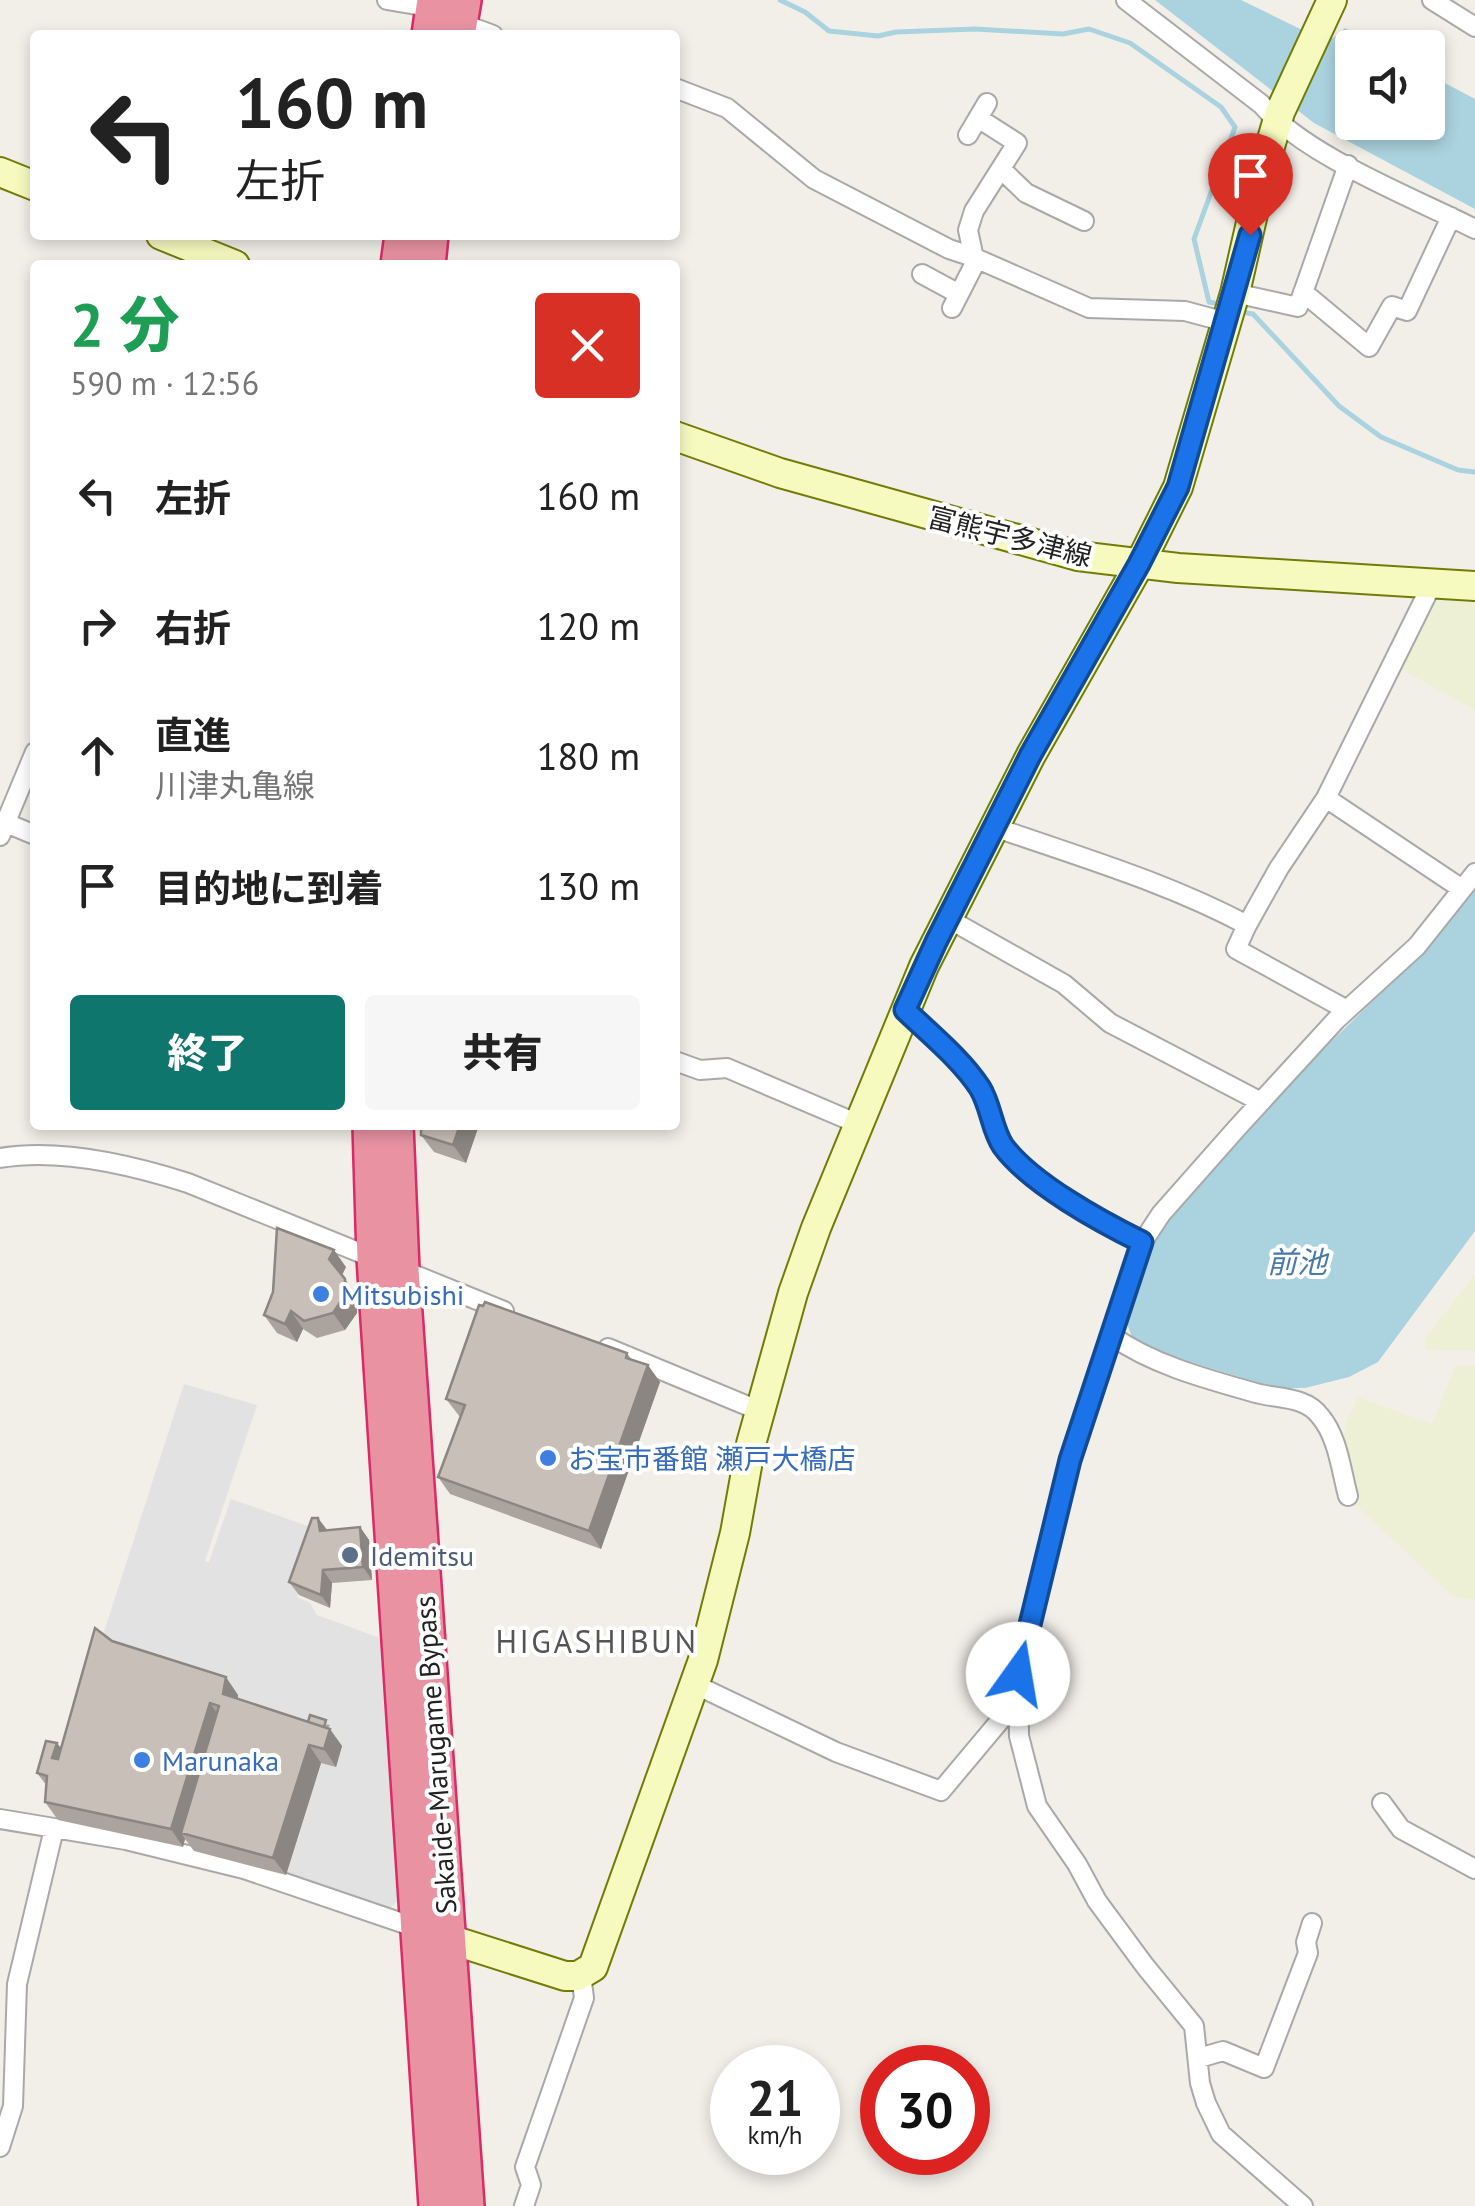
<!DOCTYPE html>
<html lang="ja">
<head>
<meta charset="utf-8">
<style>
  :root { --surface:#fff; --page:#f6f6f6; --text:#222; --muted:#767676; --accent:#0f766e }
  body { margin:0; font-family:"PT Sans","Noto Sans JP",sans-serif; background:var(--page); color:var(--text); height:100vh; display:flex; flex-direction:column; font-size:38px; white-space:nowrap }
  * { box-sizing:border-box; margin:0 }
  p { font-size:32px; color:var(--muted) }
  .icon { flex:none; width:55px; height:55px; fill:none; stroke:currentColor; stroke-width:2; stroke-linecap:round; stroke-linejoin:round }
  .map { position:relative; flex:1; overflow:hidden }
  .drawer { position:absolute; left:30px; top:260px; width:650px; height:870px; display:flex; flex-direction:column; background:var(--surface); border-radius:10px; box-shadow:0 5px 15px #0003 }
  .drawer>* { flex:none }
  .top-card { position:absolute; left:30px; top:30px; width:650px; height:210px; border-radius:10px; box-shadow:0 5px 15px #0003; background:#fff; color:var(--text); overflow:hidden }
  .controls { position:absolute; left:1335px; top:30px; display:grid; gap:20px }
  .controls a { display:grid; place-items:center; width:110px; height:110px; border-radius:10px; background:var(--surface); box-shadow:0 5px 15px #0003; font-size:50px }
  .speed { position:absolute; left:710px; top:2045px; display:flex; gap:20px; font-size:50px; font-weight:700; text-align:center }
  .speed>* { display:grid; place-content:center; width:130px; height:130px; border-radius:50%; background:var(--surface); box-shadow:0 5px 15px #0003; line-height:1 }
  .speed small { font-size:25px; font-weight:400 }
  .speed .limit { border:15px solid #d22; background:#fff; color:#111 }
  .pin { position:absolute; display:grid; place-items:center; width:85px; height:85px; color:#fff; margin:-102px -42px; border-radius:50% 50% 50% 0; rotate:-45deg; box-shadow:0 0 10px #0007 }
  .pin .icon { rotate:45deg }
  .me { position:absolute; width:110px; margin:-55px; rotate:13deg; stroke-linejoin:round; filter:drop-shadow(0 0 8px #0008) }
  .turn { display:flex; align-items:center; gap:35px; height:210px; padding:0 40px; font-size:45px }
  .turn .icon { width:130px; height:130px; stroke-width:2.5 }
  .turn b { display:block; font-size:70px; line-height:85px }
  .round { display:grid; place-items:center; flex:none; width:105px; height:105px; border-radius:10px; background:var(--page) }
  .head { display:flex; align-items:center; justify-content:space-between; height:170px; padding:0 40px }
  h1 { font-size:60px; font-weight:800; line-height:75px; color:#1e9e55 }
  .action { display:flex; gap:20px; margin-top:auto; padding:20px 40px }
  .action a { flex:1; height:115px; border-radius:10px; background:var(--accent); color:#fff; font-size:40px; font-weight:800; line-height:115px; text-align:center }
  .action a+a { background:var(--page); color:var(--text) }
  ul { padding:0; list-style:none }
  li { display:flex; align-items:center; gap:30px; height:130px; padding:0 40px }
  li div { flex:1 }
  li b { display:block; font-size:38px }
  li em { font-style:normal }
  .map>svg:first-child { display:block }
  .farmland { fill:#eef0d5 }
  .parking { fill:#e2e2e2 }
  .water { fill:#aad3df }
  .lines { fill:none; stroke-linecap:round; stroke-linejoin:round }
  .stream { stroke:#aad3df; stroke-width:5 }
  .street-casing { stroke:#a9a9a9; stroke-width:22 }
  .secondary-casing { stroke:#707d05; stroke-width:32 }
  .highway-casing { stroke:#dc2a67; stroke-width:40 }
  .street { stroke:#fff; stroke-width:18 }
  .secondary { stroke:#f7fabf; stroke-width:28 }
  .highway { stroke:#e892a2; stroke-width:35 }
  .wall { fill:#aba49e }
  .shaded-wall { fill:#8b8681 }
  .building { fill:#c7bfb8; stroke:#8b8681; stroke-width:2.5 }
  .route-casing { stroke:#114b97; stroke-width:25 }
  .route { stroke:#1a73e8; stroke-width:18 }
  .shop-dot { fill:#3f7fe0; stroke:#fff; stroke-width:4 }
  .service-dot { fill:#5c6f8a; stroke:#fff; stroke-width:4 }
  .labels { text-anchor:middle; dominant-baseline:central; stroke-width:8; stroke-linejoin:round; paint-order:stroke }
  .street-label { font-size:28px; fill:#222; stroke:#fff }
  .shop-label { font-size:28px; fill:#366cbe; stroke:#fff; text-anchor:start }
  .service-label { font-size:28px; fill:#4e5e75; stroke:#fff; text-anchor:start }
  .water-label { font-size:30px; font-style:italic; fill:#4a7aab; stroke:#fff }
  .quarter-label { font-size:32px; letter-spacing:2.5px; fill:#555; stroke:#fff }
</style>
</head>
<body>
<div class="map">
<svg width="1475" height="2206" viewBox="0 0 1475 2206">
  <rect width="100%" height="100%" fill="#f2efe9"/>
  <path class="farmland" d="M 1430,597 L 1475,599 L 1475,710 L 1400,669 Z
    M 1475,1274 L 1475,1351 L 1426,1350 L 1424,1340 Z
    M 1475,1365 L 1475,1599 L 1463,1599 L 1451,1595 L 1358,1507 L 1348,1492 L 1340,1465 L 1346,1422 L 1358,1397 L 1432,1424 L 1455,1366 Z"/>
  <path class="parking" d="M 184,1384 L 257,1405 L 205,1561 L 209,1562 L 231,1499 L 319,1530 L 297,1597 L 310,1603 L 317,1615 L 380,1638 L 398,1901 L 388,1909 L 286,1875 L 321,1763 L 336,1766 L 342,1746 L 309,1736 L 108,1646 L 112,1639 L 103,1635 Z"/>
  <path class="water" d="M 1155,0 L 1241,0 L 1323,40 L 1333,38 L 1345,28 L 1380,47 L 1352,48 L 1352,122 L 1428,122 L 1428,74 L 1475,99 L 1475,209 L 1314,123 Z
    M 1475,890 L 1475,1231 L 1378,1362 L 1349,1377 L 1305,1388 L 1276,1388 L 1141,1347 L 1133,1341 L 1127,1323 L 1145,1254 L 1157,1235 L 1202,1178 L 1311,1061 L 1433,943 Z"/>
  <g class="lines">
    <path class="stream" d="M 780,0 L 805,12 L 829,31 L 878,36 L 896,32 L 975,29 L 1063,34 L 1089,29 L 1130,43 L 1221,107 L 1235,127 L 1194,239 L 1209,302 L 1214,303
      M 1247,313 L 1253,314 L 1339,406 L 1381,437 L 1458,470 L 1475,472"/>
    <g class="street-casing">
      <path id="street" d="M 387,0 L 434,8
        M 1126,0 L 1261,104 C 1305,156 1412,197 1475,229
        M 1432,0 L 1475,27
        M 458,22 L 493,35
        M 675,88 L 727,108 L 814,179 L 949,249 L 973,257 L 1089,308 L 1185,311 L 1226,322
        M 968,135 L 987,103
        M 1001,169 L 1026,193 L 1084,221
        M 922,274 L 959,294
        M 1303,292 L 1369,347 L 1392,306 L 1407,311 L 1451,217
        M 1235,293 L 1298,307 L 1348,165
        M 952,308 L 975,263 L 968,230 L 974,211 L 1017,143 L 978,118
        M 1326,798 L 1462,889
        M 6,823 L 35,835
        M 994,827 C 1080,857 1166,882 1247,925 L 1279,868 L 1326,798 L 1432,584
        M 0,836 L 35,752
        M 947,918 L 1064,984 L 1110,1023 L 1261,1102
        M 1247,925 L 1236,949 L 1347,1010
        M 905,1010 C 931,1035 961,1059 980,1088 C 991,1106 992,1130 1003,1146 C 1030,1183 1101,1222 1142,1243 L 1071,1460 L 1040,1578 L 1018,1674 L 1019,1736 L 1037,1806 L 1077,1864 L 1097,1901 L 1145,1966 L 1194,2026 L 1200,2083 L 1206,2103 L 1221,2134 L 1303,2206
        M 675,1061 L 700,1070 L 727,1068 L 856,1123
        M 0,1158 C 59,1148 132,1165 188,1183 L 504,1311
        M 1142,1243 L 1161,1214 L 1237,1128 L 1336,1020 L 1417,946 L 1475,873
        M 1112,1336 C 1153,1365 1207,1379 1256,1393 C 1278,1399 1305,1396 1320,1416 C 1338,1437 1341,1470 1348,1496
        M 608,1348 L 760,1411
        M 694,1684 L 836,1752 L 941,1791 L 1018,1699
        M 1382,1803 L 1401,1829 L 1475,1869
        M 0,1819 L 126,1840 L 244,1869 L 417,1928
        M 1199,2058 L 1223,2051 L 1264,2068 L 1308,1953 L 1306,1942 L 1312,1923
        M 0,2147 L 13,2106 L 17,1984 L 54,1829
        M 524,2206 L 531,2185 L 525,2167 L 584,1998 L 581,1974"/>
    </g>
    <g class="secondary-casing">
      <path id="secondary" d="M 0,172 L 35,186
        M 161,235 L 235,265
        M 675,436 L 780,473 L 1078,556 L 1178,568 L 1475,586
        M 430,1933 L 565,1976 L 578,1976 L 593,1967 L 703,1660 L 735,1533 L 751,1444 L 793,1293 L 816,1228 L 924,966 L 1031,755 L 1139,565 L 1178,487 L 1235,293 L 1262,174 L 1280,112 L 1332,0"/>
    </g>
    <g class="highway-casing">
      <path id="highway" d="M 430,35 L 435,0
        M 457,35 L 463,0
        M 399,265 L 403,235
        M 427,265 L 430,235
        M 371,1125 L 375,1258 L 437,2206
        M 395,1125 L 401,1270 L 466,2206"/>
    </g>
    <use href="#street" class="street"/>
    <use href="#secondary" class="secondary"/>
    <use href="#highway" class="highway"/>
  </g>
  <path class="wall" d="M 421,1125 L 479,1125 L 466,1163 L 434,1152 L 421,1135 Z
    M 346,1267 L 342,1276 L 357,1297 L 357,1313 L 345,1330 L 317,1338 L 303,1329 L 297,1342 L 277,1333 L 264,1315 Z
    M 627,1353 L 632,1360 L 660,1382 L 601,1549 L 450,1494 L 438,1477 L 460,1417 L 446,1399 Z
    M 360,1527 L 369,1540 L 372,1580 L 332,1583 L 330,1608 L 299,1595 L 289,1582 L 327,1530 Z
    M 112,1641 L 238,1695 L 238,1699 L 308,1722 L 330,1725 L 328,1728 L 342,1746 L 336,1767 L 321,1763 L 286,1875 L 194,1851 L 185,1839 L 183,1847 L 58,1820 L 45,1802 L 47,1786 L 37,1773 L 57,1743 L 61,1748 Z"/>
  <path class="shaded-wall" d="M 460,1125 L 479,1125 L 466,1163 L 453,1145 Z
    M 334,1250 L 346,1267 L 341,1276 L 329,1259 Z
    M 345,1279 L 357,1297 L 357,1313 L 345,1330 L 333,1313 Z
    M 291,1311 L 303,1329 L 297,1342 L 285,1324 Z
    M 648,1365 L 660,1382 L 601,1549 L 589,1531 Z
    M 318,1518 L 328,1531 L 320,1531 Z
    M 360,1527 L 369,1540 L 372,1580 L 363,1567 Z
    M 323,1570 L 332,1583 L 330,1608 L 321,1595 Z
    M 226,1677 L 238,1695 L 236,1712 L 223,1694 Z
    M 210,1703 L 222,1720 L 181,1833 L 185,1839 L 183,1847 L 171,1829 Z
    M 330,1729 L 342,1746 L 336,1767 L 324,1749 Z
    M 57,1743 L 70,1761 L 52,1758 Z
    M 309,1745 L 321,1763 L 286,1875 L 273,1858 Z"/>
  <path class="building" d="M 421,1125 L 460,1125 L 453,1145 L 421,1135 Z
    M 277,1228 L 334,1250 L 329,1259 L 345,1279 L 345,1295 L 333,1313 L 304,1321 L 291,1311 L 285,1324 L 264,1315 L 273,1292 Z
    M 485,1302 L 627,1353 L 626,1358 L 648,1365 L 589,1531 L 438,1477 L 465,1405 L 446,1399 L 479,1305 L 483,1306 Z
    M 312,1518 L 318,1518 L 320,1531 L 360,1527 L 363,1567 L 323,1570 L 321,1595 L 289,1582 Z
    M 95,1628 L 112,1641 L 226,1677 L 223,1694 L 330,1729 L 324,1749 L 309,1745 L 273,1858 L 181,1833 L 219,1706 L 210,1703 L 171,1829 L 45,1802 L 47,1776 L 37,1773 L 46,1741 L 57,1743 L 52,1758 L 58,1759 Z
    M 310,1715 L 326,1720 L 324,1727 L 308,1722 Z"/>
  <g class="lines">
    <g class="route-casing">
      <path id="route" d="M 1018,1674 L 1070,1460 L 1142,1242 C 1101,1222 1030,1183 1003,1146 C 992,1130 991,1106 980,1088 C 961,1059 931,1035 905,1010 L 936,942 L 1031,754 L 1139,564 L 1178,487 L 1250,235"/>
    </g>
    <use href="#route" class="route"/>
  </g>
  <g class="shop-dot">
    <circle cx="321" cy="1294" r="10"/>
    <circle cx="548" cy="1458" r="10"/>
    <circle cx="142" cy="1760" r="10"/>
  </g>
  <circle class="service-dot" cx="350" cy="1555" r="10"/>
  <g class="labels">
    <g class="street-label">
      <text transform="translate(1010 536) rotate(14)">富熊宇多津線</text>
      <text transform="translate(435 1755) rotate(-94)">Sakaide-Marugame Bypass</text>
    </g>
    <g class="shop-label">
      <text x="341" y="1294">Mitsubishi</text>
      <text x="568" y="1458">お宝市番館 瀬戸大橋店</text>
      <text x="162" y="1760">Marunaka</text>
    </g>
    <g class="service-label">
      <text x="370" y="1555">Idemitsu</text>
    </g>
    <g class="water-label">
      <text x="1297" y="1261">前池</text>
    </g>
    <g class="quarter-label">
      <text x="597" y="1641">HIGASHIBUN</text>
    </g>
  </g>
</svg>
<div class="controls">
<a><svg class="icon" aria-label="sound" viewBox="0 0 24 24"><path d="M4 9h4l5-4v14l-5-4H4zM17 9q2 3 0 6"/></svg></a>
</div>
<div class="speed"><div>21<small>km/h</small></div><div class="limit">30</div></div>
<div class="pin" style="left:1250px;top:235px;background:#d93025"><svg class="icon" aria-label="arrive" viewBox="0 0 24 24"><path d="M6 21V4h12l-3 4 3 4H6"/></svg></div>
<svg class="me" style="left:1018px;top:1674px" viewBox="-20 -20 40 40"><circle r="19" fill="#fff"/><path d="M0-13L10 11 0 6-10 11z" fill="#1a73e8"/></svg>
<div class="top-card">
<div class="turn"><svg class="icon" aria-label="left" viewBox="0 0 24 24"><path d="M17 20v-9H6M10 6l-5 5 5 5"/></svg><div><b>160 m</b>左折</div></div>
</div>
<section class="drawer">
<div class="head"><div><h1>2 分</h1><p>590 m · 12:56</p></div><a class="round" style="background:#d93025;color:#fff"><svg class="icon" aria-label="close" viewBox="0 0 24 24"><path d="M6 6l12 12M18 6L6 18"/></svg></a></div>
<ul>
<li><svg class="icon" aria-label="left" viewBox="0 0 24 24"><path d="M17 20v-9H6M10 6l-5 5 5 5"/></svg><div><b>左折</b></div><em>160 m</em></li>
<li><svg class="icon" aria-label="right" viewBox="0 0 24 24"><path d="M7 20v-9h11M14 6l5 5-5 5"/></svg><div><b>右折</b></div><em>120 m</em></li>
<li><svg class="icon" aria-label="ahead" viewBox="0 0 24 24"><path d="M12 20V5M6 11l6-6 6 6"/></svg><div><b>直進</b><p>川津丸亀線</p></div><em>180 m</em></li>
<li><svg class="icon" aria-label="arrive" viewBox="0 0 24 24"><path d="M6 21V4h12l-3 4 3 4H6"/></svg><div><b>目的地に到着</b></div><em>130 m</em></li>
</ul>
<div class="action"><a>終了</a><a>共有</a></div>
</section>
</div>
</body>
</html>
